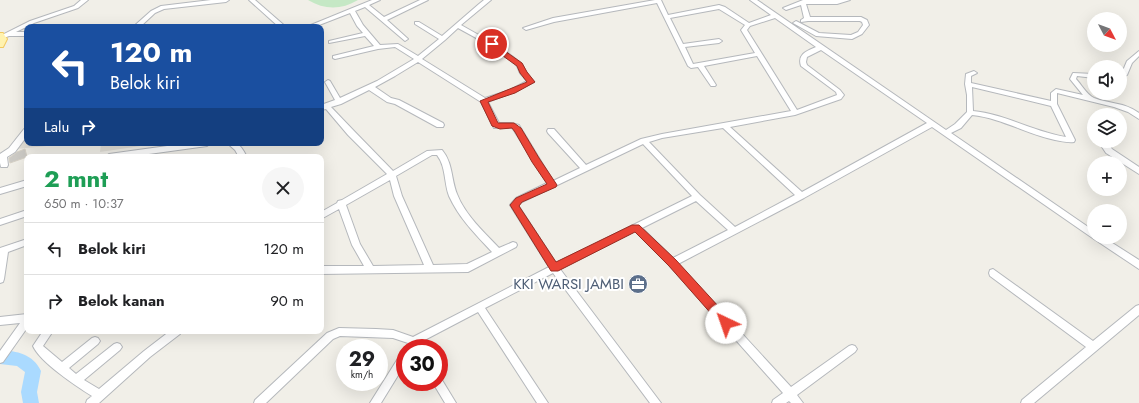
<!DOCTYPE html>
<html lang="id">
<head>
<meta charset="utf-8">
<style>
  :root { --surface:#fff; --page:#f6f6f6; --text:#202124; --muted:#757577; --line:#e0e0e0 }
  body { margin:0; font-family:Jost,sans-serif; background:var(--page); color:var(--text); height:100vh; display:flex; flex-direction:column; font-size:15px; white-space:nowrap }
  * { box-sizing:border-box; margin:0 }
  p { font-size:13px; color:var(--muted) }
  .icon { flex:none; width:22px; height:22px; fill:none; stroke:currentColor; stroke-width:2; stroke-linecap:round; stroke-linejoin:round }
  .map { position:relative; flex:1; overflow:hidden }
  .sheet { position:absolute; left:24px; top:154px; width:300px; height:180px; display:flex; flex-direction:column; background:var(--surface); border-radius:8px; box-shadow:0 4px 16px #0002 }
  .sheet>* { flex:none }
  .guide { position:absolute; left:24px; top:24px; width:300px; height:122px; border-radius:8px; box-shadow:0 4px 16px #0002; background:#1a4fa0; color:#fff; overflow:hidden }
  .needle { width:26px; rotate:131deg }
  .tools { position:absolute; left:1087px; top:12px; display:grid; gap:8px }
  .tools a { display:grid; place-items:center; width:40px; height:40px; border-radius:50%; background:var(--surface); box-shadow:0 4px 16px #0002; font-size:20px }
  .speed { position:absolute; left:336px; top:339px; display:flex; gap:8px; font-size:20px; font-weight:700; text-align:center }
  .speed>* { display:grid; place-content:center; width:52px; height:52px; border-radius:50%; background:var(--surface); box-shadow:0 4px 16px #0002; line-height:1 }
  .speed small { font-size:10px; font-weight:400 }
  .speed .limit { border:6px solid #d22; background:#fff; color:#111 }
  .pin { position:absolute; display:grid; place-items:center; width:34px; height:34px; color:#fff; margin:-17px; border:2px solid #fff; border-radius:50%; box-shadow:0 1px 4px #0007 }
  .me { position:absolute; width:44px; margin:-22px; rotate:318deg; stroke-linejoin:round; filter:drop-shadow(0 0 3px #0008) }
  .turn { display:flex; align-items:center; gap:14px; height:84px; padding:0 20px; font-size:18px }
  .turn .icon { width:52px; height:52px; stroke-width:2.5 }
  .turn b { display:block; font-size:28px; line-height:34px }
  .then { display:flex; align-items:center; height:38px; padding:0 20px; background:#0003; gap:8px; font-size:15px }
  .round { display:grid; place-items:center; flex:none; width:42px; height:42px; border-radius:21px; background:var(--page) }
  .head { display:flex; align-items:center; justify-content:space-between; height:68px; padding:0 20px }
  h1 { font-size:24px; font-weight:700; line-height:30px; color:#1e9e55 }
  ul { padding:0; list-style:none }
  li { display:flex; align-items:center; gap:12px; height:52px; padding:0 20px; border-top:1px solid var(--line) }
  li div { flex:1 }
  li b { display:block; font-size:15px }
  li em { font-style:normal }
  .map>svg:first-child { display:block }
  .education { fill:#e1ded6 }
  .green { fill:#c5e8c5 }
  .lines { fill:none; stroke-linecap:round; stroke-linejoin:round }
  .river { fill:#aadaff; fill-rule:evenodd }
  .building { fill:#cccac5; stroke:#d6d1c6 }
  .minor-casing { stroke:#b5b8bc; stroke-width:2 }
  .major-casing { stroke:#f2c960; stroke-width:2 }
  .minor { fill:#fff; fill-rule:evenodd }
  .major { fill:#fff2af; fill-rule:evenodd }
  .route { fill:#ea4335; stroke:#982c22 }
  .labels { text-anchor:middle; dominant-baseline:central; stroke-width:4; stroke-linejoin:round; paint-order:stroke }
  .service-label { font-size:15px; fill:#4e5e75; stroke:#fff; text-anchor:end }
</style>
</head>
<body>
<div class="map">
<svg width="1139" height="403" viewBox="0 0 1139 403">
  <rect width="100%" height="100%" fill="#f1efe8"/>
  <path class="education" d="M 27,133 L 27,143 L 76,143 L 17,149 Z
    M 101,143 L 161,143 L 100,152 Z"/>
  <path class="green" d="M 308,0 L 358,0 C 341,10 325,10 308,0 Z"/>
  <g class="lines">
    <path class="river" d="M 0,350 C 17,351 33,354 41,371 L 37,392 L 39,403 L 23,403 L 21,392 L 25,372 L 17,366 L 0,364 Z"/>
  </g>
  <path class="building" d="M 25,149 L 27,157 L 10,163 L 9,158 L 17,152 Z"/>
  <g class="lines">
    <g class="minor-casing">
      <path id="minor" d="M 81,0 L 88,0 L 78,8 L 34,23 L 16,32 L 27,32 L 27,36 L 9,36 L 4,38 L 0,38 L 0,36 L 30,21 L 74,6 Z
        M 211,0 L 229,0 L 226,2 L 164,9 L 155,13 L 140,27 L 133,27 L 151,11 L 161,6 Z
        M 249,0 L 255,0 L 286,27 L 279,27 Z
        M 372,0 L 380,0 L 369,5 L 384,17 L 420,0 L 428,0 L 387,20 L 407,38 L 408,39 L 405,41 L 365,7 L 355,11 L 363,25 L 380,45 L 398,44 L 418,56 L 439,39 L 415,24 L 415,22 L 419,22 L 442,36 L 479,4 L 484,0 L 491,0 L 461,25 L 493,43 L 512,56 L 522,64 L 526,72 L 534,82 L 514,92 L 488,102 L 499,123 L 511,123 L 519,125 L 553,181 L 580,168 L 548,133 L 547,131 L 548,129 L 554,129 L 586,165 L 641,139 L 662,134 L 791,111 L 757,56 L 704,66 L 716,85 L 715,86 L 711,86 L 698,67 L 691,68 L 688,66 L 657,3 L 554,22 L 526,30 L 523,28 L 553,18 L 655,0 L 661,0 L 668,15 L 719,5 L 725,7 L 749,23 L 771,15 L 750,0 L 757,0 L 946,130 L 955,124 L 967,112 L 967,95 L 965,84 L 966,74 L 974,71 L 977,73 L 971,76 L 971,83 L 1051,101 L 1051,93 L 1056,89 L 1083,95 L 1070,79 L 1073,73 L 1094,74 L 1094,78 L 1077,76 L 1076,79 C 1081,84 1087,95 1094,98 C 1109,104 1124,102 1139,113 L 1139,119 L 1128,112 L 1114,107 L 1057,93 L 1057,104 L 1075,140 L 1074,142 C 1068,143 1061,141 1055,140 C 1027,134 1001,118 972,115 L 961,128 L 951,133 L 1094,231 L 1094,237 L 1103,237 L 1139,260 L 1139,269 L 1091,237 L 932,127 L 804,198 L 678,264 L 791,387 L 849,346 L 852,345 L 855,346 L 857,349 L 855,352 L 797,395 L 803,403 L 791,403 L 789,401 L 786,403 L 772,403 L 773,400 L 783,393 L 669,265 L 635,231 L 560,269 L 661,403 L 650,403 L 553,273 L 485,308 L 548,403 L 537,403 L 478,312 L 417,344 L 415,348 L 405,348 L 408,343 L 393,338 L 340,336 L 333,339 L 266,403 L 254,403 L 255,400 L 327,333 L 339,328 L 376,329 L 393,330 L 413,337 L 549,267 L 510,205 L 516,198 L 547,183 L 513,129 L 510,127 L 494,128 L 481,102 L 418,62 L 395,76 L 375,87 L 391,98 L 399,100 L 443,123 L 444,125 L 443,127 L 437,127 L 395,104 L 387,102 L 369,90 L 341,104 L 331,107 L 354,131 L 393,171 L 427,151 L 442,150 C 453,163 451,179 457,194 C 465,215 484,232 499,248 L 513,242 L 516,243 L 517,245 L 516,247 L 468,272 L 321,274 L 321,266 L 364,266 L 352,245 L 339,209 L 321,219 L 321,212 L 337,203 L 338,201 L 342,200 L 387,174 L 348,135 L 326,109 L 321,110 L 321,105 L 335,100 L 325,82 L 328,80 L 330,81 L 340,98 L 377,81 L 414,59 L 395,47 L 378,49 L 335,59 L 333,58 L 333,56 L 374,46 L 365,36 L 329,43 L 329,41 L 363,33 L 357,26 L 350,13 L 314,27 L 306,27 ZM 719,9 L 745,25 L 741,30 L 755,53 L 693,64 L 685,47 L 719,43 L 722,41 L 719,39 L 683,44 L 670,18 ZM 775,18 L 816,47 C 807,51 797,54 801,66 L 836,92 L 837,95 L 797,110 L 747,30 L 750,26 ZM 458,28 L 489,45 L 508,58 L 517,66 L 520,73 L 527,81 L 510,90 L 485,98 L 422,59 L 445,40 ZM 821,50 L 927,123 L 802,192 L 730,127 L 795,115 L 841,99 L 844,95 L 840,90 L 807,65 L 806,62 L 807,57 ZM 972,87 L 1051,106 L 1066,137 C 1034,132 1005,114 973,111 ZM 723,128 L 795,195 L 735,227 L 700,195 L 649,142 L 662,138 ZM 643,144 L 692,196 L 556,263 L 518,205 L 522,202 ZM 432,155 L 437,155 C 446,166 444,183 449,196 C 459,218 476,235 492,252 L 467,264 L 433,265 L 402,196 L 396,176 ZM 390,180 L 394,196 L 424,265 L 373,266 L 360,244 L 346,205 ZM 696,201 L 728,230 L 673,258 L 642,228 Z
        M 803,0 L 850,0 L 837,4 L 806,4 L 810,17 L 861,17 L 867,20 L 869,25 L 862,34 L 852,39 L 816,36 L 793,23 L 796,21 L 798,22 L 819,33 L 851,35 L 858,32 L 863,25 L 862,22 L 860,21 L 808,21 L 801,22 L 801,20 L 804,18 L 801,5 L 786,10 L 783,8 Z
        M 1139,51 L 1139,56 L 1132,63 L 1127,75 L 1120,79 L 1120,74 L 1122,73 L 1127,61 Z
        M 24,129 L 27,129 L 27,136 L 15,152 L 7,157 L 8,165 L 7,167 L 1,167 L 0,163 L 0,154 L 9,148 Z
        M 1098,141 L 1106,141 L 1112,149 L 1139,167 L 1139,174 L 1106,153 Z
        M 189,143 L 211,143 L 207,146 L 127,157 L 105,157 L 109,154 Z
        M 227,143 C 240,143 241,146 247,157 L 239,157 L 235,150 Z
        M 27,180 L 27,186 L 0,194 L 0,188 Z
        M 27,210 L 27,216 L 0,225 L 0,219 Z
        M 27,239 L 27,245 L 8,252 L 4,279 L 3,282 L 0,283 L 0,248 Z
        M 993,269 L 1093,341 L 1136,306 L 1139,305 L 1139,315 L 1034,403 L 1021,403 L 1022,400 L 1086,347 L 990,276 L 989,273 L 990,270 Z
        M 27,314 L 27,328 L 3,362 L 0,363 L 0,351 L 20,323 L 0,325 L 0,317 Z
        M 43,331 L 53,331 L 43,346 L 62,362 L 92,338 L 95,337 L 98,338 L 100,341 L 98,344 L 69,368 L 76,374 L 114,344 L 117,343 L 120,344 L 122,347 L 120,350 L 84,380 L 99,389 L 144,351 L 170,331 L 182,331 L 180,334 L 150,357 L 99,403 L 86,403 L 87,400 L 92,396 C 76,386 40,362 33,346 Z
        M 405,351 L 405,364 L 381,403 L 370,403 L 402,352 Z
        M 439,379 L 442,380 L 456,403 L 445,403 L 433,383 L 439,382 Z"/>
    </g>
    <g class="major-casing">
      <path id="major" d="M 0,33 L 3,33 L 7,39 L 3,47 L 0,47 Z"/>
    </g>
    <use href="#minor" class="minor"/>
    <use href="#major" class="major"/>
  </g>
  <path class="route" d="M 492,42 L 522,63 L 527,72 L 535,82 L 515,93 L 488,102 L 498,123 L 514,123 L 521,128 L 539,158 L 557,185 L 556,187 L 522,202 L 519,206 L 556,262 L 632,225 L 639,225 L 676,260 L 730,319 L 731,323 L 730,326 L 726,327 L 722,326 L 669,266 L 635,232 L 558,271 L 551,271 L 510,205 L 516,198 L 547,184 L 532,162 L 515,132 L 512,128 L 500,129 L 492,126 L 480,101 L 527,82 L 520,73 L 517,66 L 489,46 L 488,44 Z"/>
  <defs>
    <g id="office-disc" transform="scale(1)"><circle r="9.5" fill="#5c6f8a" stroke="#fff"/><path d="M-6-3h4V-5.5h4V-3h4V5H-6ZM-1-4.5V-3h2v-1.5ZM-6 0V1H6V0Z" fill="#fff"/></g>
  </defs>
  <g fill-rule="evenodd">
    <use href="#office-disc" x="638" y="284"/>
  </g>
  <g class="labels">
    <g class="service-label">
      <text x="624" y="284">KKI WARSI JAMBI</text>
    </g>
  </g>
</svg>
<div class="tools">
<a><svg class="needle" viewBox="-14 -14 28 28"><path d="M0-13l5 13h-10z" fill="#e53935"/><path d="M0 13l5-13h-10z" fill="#757577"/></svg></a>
<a><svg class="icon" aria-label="sound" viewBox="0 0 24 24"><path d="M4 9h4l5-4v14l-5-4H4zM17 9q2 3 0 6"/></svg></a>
<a><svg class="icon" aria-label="layers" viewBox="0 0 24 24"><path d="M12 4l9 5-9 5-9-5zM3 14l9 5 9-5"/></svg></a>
<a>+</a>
<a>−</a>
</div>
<div class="speed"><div>29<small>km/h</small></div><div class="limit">30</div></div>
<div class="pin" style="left:492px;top:44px;background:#d93025"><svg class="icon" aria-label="arrive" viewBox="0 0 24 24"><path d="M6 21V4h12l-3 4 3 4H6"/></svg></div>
<svg class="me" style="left:726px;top:323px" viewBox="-20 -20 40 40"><circle r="19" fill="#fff"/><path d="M0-13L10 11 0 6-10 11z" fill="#ea4335"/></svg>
<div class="guide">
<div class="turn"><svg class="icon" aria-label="left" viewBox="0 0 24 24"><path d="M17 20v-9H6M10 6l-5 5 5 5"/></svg><div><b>120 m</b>Belok kiri</div></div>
<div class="then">Lalu<svg class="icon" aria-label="right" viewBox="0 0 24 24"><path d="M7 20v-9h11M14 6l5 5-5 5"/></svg></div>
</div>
<section class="sheet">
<div class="head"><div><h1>2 mnt</h1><p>650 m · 10:37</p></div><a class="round"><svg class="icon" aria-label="close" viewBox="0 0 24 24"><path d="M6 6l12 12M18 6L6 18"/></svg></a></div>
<ul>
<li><svg class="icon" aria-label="left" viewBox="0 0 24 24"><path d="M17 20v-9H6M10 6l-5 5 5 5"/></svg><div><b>Belok kiri</b></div><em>120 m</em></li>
<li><svg class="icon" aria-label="right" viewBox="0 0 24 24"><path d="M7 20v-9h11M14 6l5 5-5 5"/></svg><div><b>Belok kanan</b></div><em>90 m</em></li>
</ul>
</section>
</div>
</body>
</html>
